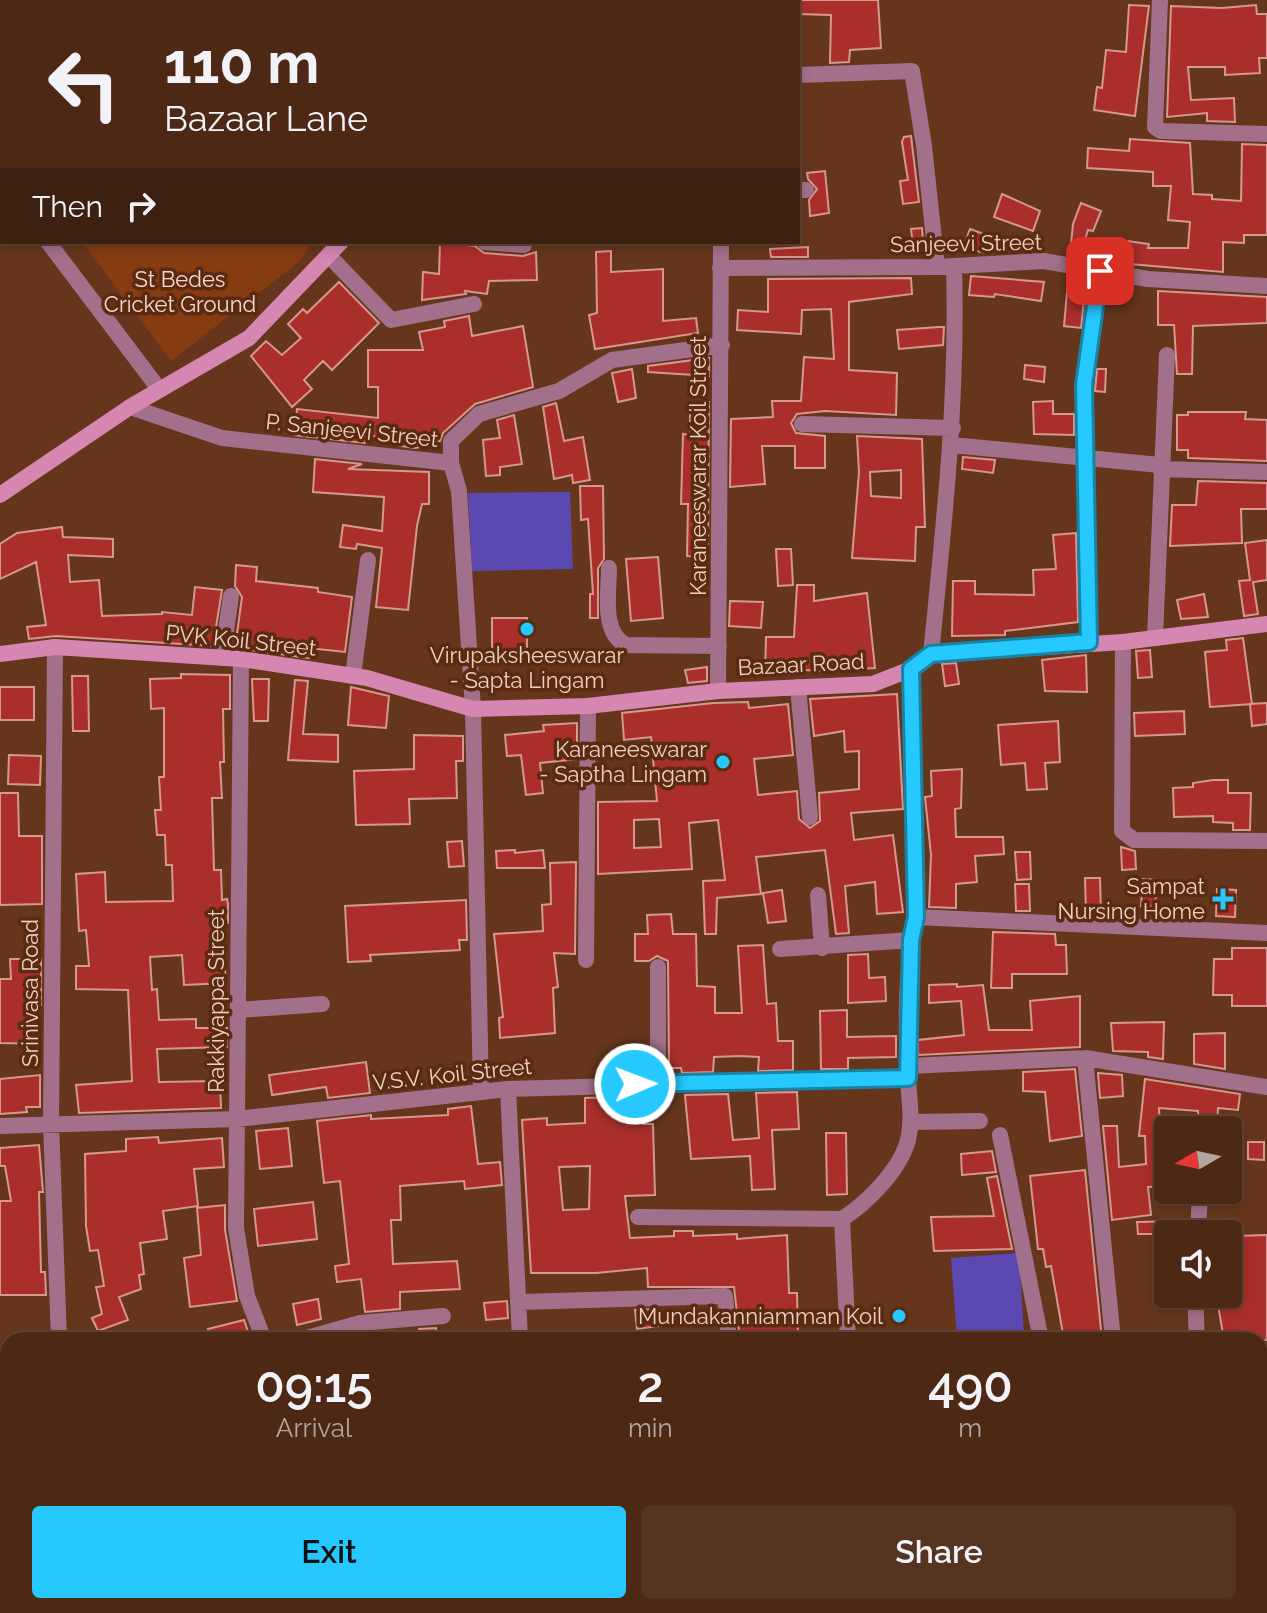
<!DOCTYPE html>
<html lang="en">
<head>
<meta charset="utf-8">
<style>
  :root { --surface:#4c2815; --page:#563422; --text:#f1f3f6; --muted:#b2a6a0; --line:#634434; --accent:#25c9fe }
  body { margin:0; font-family:Raleway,sans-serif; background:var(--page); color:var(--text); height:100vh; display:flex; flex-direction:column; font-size:30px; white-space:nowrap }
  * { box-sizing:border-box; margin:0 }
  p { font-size:26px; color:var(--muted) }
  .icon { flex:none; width:44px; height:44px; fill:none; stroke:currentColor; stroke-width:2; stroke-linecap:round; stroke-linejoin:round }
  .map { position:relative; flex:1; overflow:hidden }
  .drawer { position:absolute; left:0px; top:1332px; width:1268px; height:282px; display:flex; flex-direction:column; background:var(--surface); border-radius:24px 24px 0 0; box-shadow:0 4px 12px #0003,0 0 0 2px var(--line) }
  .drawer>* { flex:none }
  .banner { position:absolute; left:0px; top:0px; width:800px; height:244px; box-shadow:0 4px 12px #0003,0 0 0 2px var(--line); background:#4c2815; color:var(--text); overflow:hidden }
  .needle { width:52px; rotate:261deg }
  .fabs { position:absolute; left:1154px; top:1116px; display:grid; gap:16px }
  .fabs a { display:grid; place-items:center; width:88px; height:88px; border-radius:8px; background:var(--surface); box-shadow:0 4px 12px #0003,0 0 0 2px var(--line); font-size:40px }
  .pin { position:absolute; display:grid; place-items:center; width:68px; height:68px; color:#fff; margin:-34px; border-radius:16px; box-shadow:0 4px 12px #0006 }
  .me { position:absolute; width:88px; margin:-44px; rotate:89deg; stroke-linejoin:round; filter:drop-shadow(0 0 6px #0008) }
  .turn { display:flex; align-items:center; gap:28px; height:168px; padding:0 32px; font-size:36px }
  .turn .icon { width:104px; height:104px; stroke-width:2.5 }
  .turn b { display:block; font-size:56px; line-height:68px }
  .then { display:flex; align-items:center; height:76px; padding:0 32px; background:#0003; gap:16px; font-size:30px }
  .eta { display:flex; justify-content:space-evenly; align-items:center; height:136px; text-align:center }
  .eta b { font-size:48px; font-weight:600; line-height:56px }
  .button { display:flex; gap:16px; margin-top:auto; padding:16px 32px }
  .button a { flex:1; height:92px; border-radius:8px; background:var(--accent); color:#111; font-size:32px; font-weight:600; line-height:92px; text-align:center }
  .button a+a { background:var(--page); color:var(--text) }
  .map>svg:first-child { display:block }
  .built { fill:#733b1e }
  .green { fill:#853c11 }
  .water { fill:#5b48b1 }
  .building { fill:#aa2f2a; stroke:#d7978f; stroke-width:2; fill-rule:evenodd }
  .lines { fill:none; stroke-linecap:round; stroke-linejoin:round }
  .street { stroke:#a2708a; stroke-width:16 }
  .secondary { stroke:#d687b1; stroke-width:16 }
  .route-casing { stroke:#1883a5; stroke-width:20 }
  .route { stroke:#25c9fe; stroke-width:14 }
  .poi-dot { fill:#25c9fe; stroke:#5a2b11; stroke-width:3 }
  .labels { text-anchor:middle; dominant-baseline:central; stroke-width:7; stroke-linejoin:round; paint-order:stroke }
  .street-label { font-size:22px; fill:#eecfc1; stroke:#5a2b11 }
  .park-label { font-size:22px; fill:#f7d9cb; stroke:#5a2b11 }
  .poi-label { font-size:22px; fill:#eecfc1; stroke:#5a2b11; text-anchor:end }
</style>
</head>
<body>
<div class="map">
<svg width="1267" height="1613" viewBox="0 0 1267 1613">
  <rect width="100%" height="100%" fill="#66361c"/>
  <path class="built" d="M 710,1606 L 847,1606 L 848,1613 L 709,1613 Z"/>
  <path class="green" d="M 0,0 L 427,0 L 2,2 L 2,137 Z
    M 82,242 L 313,242 L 300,261 L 171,361 Z"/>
  <path class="water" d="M 570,492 L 573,569 L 472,571 L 468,493 Z
    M 1019,1253 L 1024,1334 L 957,1339 L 951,1258 Z"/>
  <path class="building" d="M 798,0 L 878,0 L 881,48 L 850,50 L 849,62 L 830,63 L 831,15 L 798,14 Z
    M 1129,5 L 1149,6 L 1135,116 L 1094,110 L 1097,87 L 1102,88 L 1106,50 L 1126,52 Z
    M 1256,5 L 1257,14 L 1267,14 L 1267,58 L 1259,58 L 1260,73 L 1225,75 L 1225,67 L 1188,67 L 1191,100 L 1234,98 L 1235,122 L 1207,121 L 1207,113 L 1167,117 L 1171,6 L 1222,8 Z
    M 911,136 L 919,202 L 903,204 L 900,181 L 908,180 L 902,142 L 904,137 Z
    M 1130,139 L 1190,143 L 1193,194 L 1212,195 L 1212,199 L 1241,201 L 1242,144 L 1267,145 L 1267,235 L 1244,235 L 1244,243 L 1223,242 L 1223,272 L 1118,263 L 1120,240 L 1149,244 L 1148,248 L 1188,248 L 1190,222 L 1168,220 L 1171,186 L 1153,186 L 1153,172 L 1087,168 L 1088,148 L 1129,151 Z
    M 825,171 L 829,213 L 810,216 L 809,200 L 817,189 L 808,179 L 807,173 Z
    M 1002,194 L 1040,211 L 1033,231 L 994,217 Z
    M 1081,203 L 1101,211 L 1093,231 L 1088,230 L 1080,256 L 1070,254 L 1073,224 Z
    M 922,228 L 924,252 L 914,253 L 911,229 Z
    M 970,229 L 992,237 L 986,253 L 963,248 Z
    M 440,242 L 475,246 L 484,253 L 523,256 L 536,252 L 537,280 L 489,281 L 487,294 L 465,291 L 466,294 L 422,300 L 423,272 L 439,274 Z
    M 808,247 L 808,257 L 771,257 L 770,249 Z
    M 611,251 L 611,272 L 663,269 L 663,321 L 696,318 L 698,333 L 595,349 L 589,315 L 597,313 L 596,252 Z
    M 971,276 L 1044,282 L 1041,301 L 995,294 L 994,297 L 969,295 Z
    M 911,278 L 912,294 L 849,302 L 849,370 L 897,373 L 896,415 L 825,411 L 797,414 L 791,423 L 796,433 L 825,436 L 825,468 L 795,468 L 795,446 L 762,446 L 765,484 L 730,487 L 731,419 L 773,417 L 772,401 L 801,401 L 804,357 L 834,359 L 831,309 L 802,310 L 801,334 L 737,330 L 738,310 L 768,312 L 768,279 Z
    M 1068,281 L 1086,282 L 1081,328 L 1064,326 Z
    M 339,282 L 379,323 L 332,370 L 323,361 L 304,380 L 312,389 L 292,407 L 251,356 L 266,341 L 282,355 L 301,338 L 288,324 L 303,309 L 307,313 Z
    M 1158,291 L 1267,297 L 1267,323 L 1193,326 L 1192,374 L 1177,374 L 1174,325 L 1158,325 Z
    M 469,316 L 472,336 L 523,326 L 533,387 L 475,404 L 443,433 L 440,441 L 416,448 L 400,446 L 401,437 L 366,436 L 365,443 L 294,435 L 297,409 L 378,418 L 378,387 L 368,387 L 368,350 L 423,350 L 419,332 L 445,327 L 444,321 Z
    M 939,327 L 944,327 L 943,345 L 899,349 L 897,330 Z
    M 709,358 L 709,376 L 648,372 L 648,366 Z
    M 1025,365 L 1045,367 L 1044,382 L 1024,379 Z
    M 632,369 L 636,398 L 618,402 L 612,373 Z
    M 1097,369 L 1106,369 L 1105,392 L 1095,391 Z
    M 1053,401 L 1053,414 L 1074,414 L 1074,435 L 1034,434 L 1033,402 Z
    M 690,402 L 709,402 L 708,557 L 687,556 L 688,504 L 681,504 L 683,434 L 690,435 Z
    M 556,403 L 564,441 L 583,437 L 590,480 L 573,483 L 572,475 L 554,479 L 543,407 Z
    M 1188,412 L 1246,412 L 1245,419 L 1267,420 L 1267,461 L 1188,458 L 1188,450 L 1177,450 L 1177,415 L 1188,415 Z
    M 514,415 L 522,464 L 500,467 L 500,475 L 486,476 L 483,440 L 500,438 L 497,420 Z
    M 857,436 L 922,439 L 925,527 L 916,527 L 915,561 L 852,558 L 859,472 ZM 901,470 L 901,498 L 871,496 L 870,472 Z
    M 963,457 L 995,460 L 993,473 L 962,469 Z
    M 315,459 L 362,464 L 348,469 L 429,472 L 429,504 L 422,504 L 417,526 L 408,610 L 376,607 L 382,548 L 357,544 L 356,549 L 340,547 L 343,525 L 382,531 L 384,497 L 313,492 Z
    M 1198,481 L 1267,483 L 1267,509 L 1241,509 L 1242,543 L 1170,546 L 1172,505 L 1196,505 Z
    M 580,486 L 603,486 L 604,559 L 598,568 L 598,618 L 590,618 L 590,594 L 593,594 L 588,519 L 581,520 Z
    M 62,527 L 63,537 L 113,539 L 113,557 L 68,555 L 70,582 L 99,580 L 102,616 L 162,614 L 162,612 L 192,615 L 195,587 L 222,590 L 213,646 L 56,636 L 29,639 L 27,627 L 46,625 L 36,562 L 0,579 L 0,544 L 17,533 Z
    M 1076,533 L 1078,622 L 1005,631 L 1005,635 L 952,636 L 953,581 L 975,581 L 975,594 L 1034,595 L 1033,570 L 1056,569 L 1053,535 Z
    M 1267,540 L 1267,580 L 1253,582 L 1258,614 L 1244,616 L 1239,581 L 1250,580 L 1245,543 Z
    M 776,549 L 791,549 L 793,585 L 778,586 Z
    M 658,557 L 663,618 L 631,621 L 626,559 Z
    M 236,565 L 257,567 L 256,581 L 318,588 L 318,592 L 352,597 L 345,652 L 309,648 L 309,658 L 235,648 L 242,597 L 235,586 Z
    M 797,585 L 814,585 L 814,601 L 867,593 L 875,668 L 820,671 L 790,669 L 790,675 L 765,674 L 766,637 L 794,637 Z
    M 1204,594 L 1208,617 L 1181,619 L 1177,600 Z
    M 730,601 L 763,602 L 761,628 L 729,626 Z
    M 492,618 L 527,618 L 527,655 L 492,655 Z
    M 1243,638 L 1252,704 L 1210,707 L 1205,652 L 1227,650 L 1226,640 Z
    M 1150,650 L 1152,677 L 1138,678 L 1136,651 Z
    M 1086,655 L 1087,692 L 1045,691 L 1042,660 Z
    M 956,663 L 959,684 L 945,686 L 942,664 Z
    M 707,667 L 707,681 L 688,683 L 685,670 Z
    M 181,674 L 230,675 L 230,709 L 223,709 L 224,762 L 220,762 L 222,798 L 212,798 L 214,870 L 221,870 L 222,900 L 227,899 L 228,904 L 228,923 L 221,924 L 226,983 L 184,985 L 182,955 L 150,957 L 152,990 L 157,989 L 159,1020 L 196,1019 L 196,1028 L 227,1028 L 227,1047 L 157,1049 L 159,1082 L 220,1081 L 221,1108 L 79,1113 L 76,1085 L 132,1081 L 128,990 L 76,989 L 76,966 L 89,966 L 86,930 L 79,931 L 76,874 L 105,872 L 106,902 L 173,901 L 172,865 L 166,865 L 165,835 L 157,835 L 155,810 L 161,810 L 159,777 L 164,777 L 164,708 L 151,709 L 150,679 L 181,678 Z
    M 72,676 L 88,676 L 89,731 L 73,731 Z
    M 252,679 L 269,679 L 268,721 L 254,721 Z
    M 295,680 L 308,681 L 303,734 L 338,735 L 338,762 L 288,760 Z
    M 0,687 L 34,687 L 34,720 L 0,720 Z
    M 351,687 L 389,696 L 386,728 L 348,725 Z
    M 897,694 L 903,809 L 851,813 L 854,840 L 893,835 L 903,912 L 877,914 L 875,882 L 845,886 L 849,933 L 836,934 L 825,850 L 756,857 L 761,894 L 717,898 L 716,934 L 705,934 L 703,881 L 725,880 L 718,820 L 689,823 L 692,869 L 598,874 L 598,802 L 657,801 L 651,737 L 624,740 L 622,713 L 713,703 L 748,702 L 749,708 L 788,704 L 793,755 L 754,759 L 758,795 L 797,791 L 799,819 L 810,828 L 820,821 L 819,793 L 859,789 L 859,751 L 845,752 L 844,731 L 814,736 L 810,699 ZM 659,819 L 661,847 L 634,848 L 634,820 Z
    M 1267,703 L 1267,724 L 1252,726 L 1250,704 Z
    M 1184,711 L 1185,734 L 1135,736 L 1134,713 Z
    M 1058,721 L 1060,762 L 1045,763 L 1047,789 L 1027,790 L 1025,763 L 1001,765 L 998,725 Z
    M 577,723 L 577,759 L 540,763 L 543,793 L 526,795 L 521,755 L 507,756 L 505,735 L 544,731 L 543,725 Z
    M 414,735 L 463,736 L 463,761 L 456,761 L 457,798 L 409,799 L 410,824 L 356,825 L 354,771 L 414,769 Z
    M 9,755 L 41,756 L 40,785 L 8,784 Z
    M 962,769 L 961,808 L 955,809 L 956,837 L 1003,837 L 1004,854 L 975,856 L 977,882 L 956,884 L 956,908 L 929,907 L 931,855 L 925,797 L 932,796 L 931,771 Z
    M 1213,780 L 1228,780 L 1228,793 L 1251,793 L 1250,830 L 1233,830 L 1233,823 L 1213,822 L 1213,816 L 1174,817 L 1173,788 L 1193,787 L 1193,783 Z
    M 0,793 L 18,793 L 19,836 L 42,836 L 42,904 L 0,905 Z
    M 462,841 L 464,866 L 449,867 L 447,842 Z
    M 1121,847 L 1135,851 L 1136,869 L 1122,870 Z
    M 515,850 L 515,853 L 543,850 L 545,868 L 497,868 L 496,851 Z
    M 1015,852 L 1030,852 L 1031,879 L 1017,880 Z
    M 576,862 L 575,954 L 554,953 L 558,987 L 553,988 L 555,1033 L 500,1038 L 499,1018 L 503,1017 L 494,934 L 543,931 L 542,905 L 551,904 L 550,863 Z
    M 1085,878 L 1100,878 L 1101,914 L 1086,914 Z
    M 1143,879 L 1157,880 L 1155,907 L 1141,906 Z
    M 1015,884 L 1029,884 L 1030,911 L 1016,911 Z
    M 1217,889 L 1236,890 L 1235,917 L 1216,916 Z
    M 782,890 L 786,921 L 768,923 L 763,893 Z
    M 466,900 L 467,940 L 459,940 L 460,950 L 370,955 L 371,961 L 348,962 L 345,906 Z
    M 671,914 L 673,934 L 696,934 L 697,986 L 715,987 L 715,1013 L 742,1013 L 738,946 L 763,945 L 767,1004 L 776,1003 L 778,1041 L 793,1041 L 793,1070 L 758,1071 L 759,1057 L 740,1056 L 714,1057 L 713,1072 L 682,1073 L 681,1068 L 669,1068 L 668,961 L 657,956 L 649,961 L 635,961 L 635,934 L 648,934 L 647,915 Z
    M 993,932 L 1055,934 L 1056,945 L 1066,945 L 1067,974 L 1012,974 L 1012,988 L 991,988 Z
    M 1232,948 L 1267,948 L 1267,1006 L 1232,1006 L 1232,995 L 1213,995 L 1214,959 L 1232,959 Z
    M 868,954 L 869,978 L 885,977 L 886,1001 L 848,1003 L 848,955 Z
    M 10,959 L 41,959 L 41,1005 L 36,1005 L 38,1044 L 0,1043 L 0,979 L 11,979 Z
    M 957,984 L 957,987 L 983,985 L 989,1030 L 1032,1030 L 1030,1001 L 1080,996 L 1080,1047 L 918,1055 L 918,1040 L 964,1035 L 961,1001 L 929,1003 L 929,985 Z
    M 847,1010 L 847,1037 L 896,1036 L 896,1057 L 848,1058 L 848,1069 L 821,1069 L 820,1011 Z
    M 1164,1022 L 1163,1059 L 1148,1057 L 1148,1052 L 1113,1051 L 1111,1023 Z
    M 1225,1033 L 1225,1069 L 1194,1064 L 1194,1034 Z
    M 366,1062 L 370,1093 L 328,1098 L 326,1087 L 272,1095 L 269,1075 Z
    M 1075,1069 L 1082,1136 L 1050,1141 L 1045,1092 L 1023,1091 L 1023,1072 Z
    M 1098,1073 L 1122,1075 L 1123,1096 L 1100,1098 Z
    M 40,1075 L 40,1107 L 26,1107 L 27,1112 L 0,1114 L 0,1079 Z
    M 1145,1079 L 1240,1094 L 1238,1110 L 1218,1108 L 1217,1130 L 1198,1130 L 1198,1111 L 1159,1108 L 1162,1165 L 1168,1164 L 1168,1186 L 1148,1187 L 1151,1215 L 1112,1220 L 1103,1126 L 1117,1126 L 1119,1167 L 1146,1164 L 1145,1136 L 1139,1136 Z
    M 797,1092 L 799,1129 L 772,1130 L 775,1189 L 752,1190 L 750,1156 L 691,1159 L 685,1095 L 728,1094 L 733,1140 L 759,1138 L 756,1093 Z
    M 640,1096 L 643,1124 L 653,1124 L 655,1195 L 625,1196 L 630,1238 L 674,1236 L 674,1231 L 693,1231 L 693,1236 L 737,1234 L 737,1239 L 787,1235 L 789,1293 L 797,1293 L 798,1335 L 740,1340 L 734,1287 L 648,1287 L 647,1268 L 596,1273 L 531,1273 L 522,1120 L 547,1118 L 547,1125 L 585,1123 L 585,1098 ZM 590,1166 L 589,1209 L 563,1210 L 559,1167 Z
    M 471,1106 L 478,1164 L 500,1162 L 502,1185 L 465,1189 L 464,1181 L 400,1186 L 401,1220 L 391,1220 L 393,1264 L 457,1261 L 460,1289 L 400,1292 L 400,1309 L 365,1312 L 361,1279 L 337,1282 L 335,1266 L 349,1264 L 340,1181 L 324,1183 L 317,1121 L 371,1115 L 371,1119 L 448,1115 L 448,1109 Z
    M 288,1128 L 292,1166 L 260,1169 L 256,1131 Z
    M 826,1133 L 846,1133 L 847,1194 L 827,1195 Z
    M 158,1137 L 159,1143 L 222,1138 L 224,1167 L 194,1169 L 198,1206 L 163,1211 L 167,1239 L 140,1243 L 144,1274 L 139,1275 L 141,1289 L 119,1297 L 128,1320 L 98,1331 L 92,1318 L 102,1314 L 96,1287 L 104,1286 L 98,1250 L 90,1251 L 86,1226 L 85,1154 L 126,1151 L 126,1139 Z
    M 1248,1142 L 1264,1142 L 1264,1160 L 1248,1159 Z
    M 39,1145 L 43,1192 L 39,1192 L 41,1272 L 45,1272 L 46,1295 L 0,1295 L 0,1201 L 11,1201 L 5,1166 L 0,1166 L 0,1148 Z
    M 992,1151 L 996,1172 L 962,1175 L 961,1154 Z
    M 1085,1170 L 1102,1340 L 1064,1340 L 1051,1266 L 1046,1267 L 1043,1249 L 1038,1249 L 1030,1176 Z
    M 997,1176 L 1012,1249 L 934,1251 L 931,1217 L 994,1216 L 987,1178 Z
    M 313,1202 L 317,1239 L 258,1246 L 254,1209 Z
    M 225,1205 L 225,1230 L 237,1301 L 190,1307 L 184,1258 L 201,1255 L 197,1208 Z
    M 1184,1221 L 1184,1234 L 1138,1234 L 1137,1222 Z
    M 1267,1235 L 1267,1340 L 1224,1340 L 1218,1305 L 1238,1301 L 1236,1236 Z
    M 318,1299 L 321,1319 L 297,1325 L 293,1304 Z
    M 507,1301 L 508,1318 L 486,1320 L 484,1303 Z
    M 658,1309 L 660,1326 L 637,1329 L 635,1310 Z
    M 244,1320 L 250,1337 L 211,1340 L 208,1329 Z
    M 436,1328 L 437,1340 L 420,1340 L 419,1329 Z
    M 389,1332 L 391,1340 L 340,1340 L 362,1334 Z"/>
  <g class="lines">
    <path class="street" d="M 1160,0 L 1155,127 L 1161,131 L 1267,134
      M 728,2 L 728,0
      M 798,75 L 912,71 L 924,146 L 937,267
      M 0,178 L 2,181
      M 798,190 L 806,190
      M 48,242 L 159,389
      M 485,242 L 524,245
      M 330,257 L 391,320 L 474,304
      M 720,268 L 937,267 L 1044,261 L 1148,279 L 1267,286
      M 130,407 L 222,438 L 451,463 L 451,441 L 479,414 L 559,391 L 612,360 L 722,345
      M 802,424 L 953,428
      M 952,445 L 1160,465
      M 451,463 L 459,491 L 473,709 L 481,1092
      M 1160,469 L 1267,472
      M 609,568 C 609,592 601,633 626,645 L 719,646
      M 1155,638 L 1167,355
      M 1089,642 L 1084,385 L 1100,271
      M 1123,642 L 1122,831 L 1134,840 L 1267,841
      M 55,647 L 51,1123 L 59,1340
      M 931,654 C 944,525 958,397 954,266
      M 222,658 L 231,596
      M 241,659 L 236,1228 L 247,1296 L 264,1340
      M 353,676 L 368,560
      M 798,687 L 810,817
      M 718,691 L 721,242
      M 818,895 L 822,948
      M 916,917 L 1267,933
      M 780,949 L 911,940
      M 586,960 L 588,706
      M 658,967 L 658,1083
      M 238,1010 L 322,1004
      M 1085,1058 L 1113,1340
      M 908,1066 L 1085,1058 L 1267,1087
      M 508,1089 L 520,1340
      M 911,1122 L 980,1121
      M 0,1126 L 237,1119 L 508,1089 L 908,1078
      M 1000,1135 L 1041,1340
      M 638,1217 L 842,1219
      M 1198,1234 L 1200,1190
      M 1195,1294 L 1197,1340
      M 519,1302 L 725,1296 L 729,1340
      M 300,1340 L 360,1323 L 443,1316
      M 848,1340 L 842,1219 C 867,1203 900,1170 908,1140 C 913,1119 909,1099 908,1078 C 906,1026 905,968 916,917 L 911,669
      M 1260,1367 L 1267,1367
      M 14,1606 L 22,1613
      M 587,1606 L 589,1613
      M 824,1606 L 825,1613
      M 895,1606 L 896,1613
      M 947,1606 L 947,1613
      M 1070,1606 L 1071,1613
      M 270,1613 L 289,1609
      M 652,1613 L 654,1606"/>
    <path class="secondary" d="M 441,2 L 442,0
      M 0,495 L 130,407 L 249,338 L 341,242
      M 0,654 L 55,647 L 241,659 L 367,678 L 473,709 L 588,706 L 718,691 L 873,684 L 911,669 L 931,654 L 1123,642 L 1267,624"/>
  </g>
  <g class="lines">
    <g class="route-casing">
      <path id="route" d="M 635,1084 L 908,1078 L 911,940 L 916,917 L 911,669 L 931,654 L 1089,642 L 1084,385 L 1100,271"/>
    </g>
    <use href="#route" class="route"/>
  </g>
  <g class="poi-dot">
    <circle cx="527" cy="629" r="8"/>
    <circle cx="723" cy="762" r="8"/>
    <path d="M1219 887h8v8h8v8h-8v8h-8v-8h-8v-8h8z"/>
    <circle cx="899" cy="1316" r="8"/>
  </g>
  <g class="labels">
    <g class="street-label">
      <text transform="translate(966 243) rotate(-1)">Sanjeevi Street</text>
      <text transform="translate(352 430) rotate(6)">P. Sanjeevi Street</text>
      <text transform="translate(698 466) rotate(-90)">Karaneeswarar Koil Street</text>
      <text transform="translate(241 640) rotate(6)">PVK Koil Street</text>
      <text transform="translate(801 664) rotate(-3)">Bazaar Road</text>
      <text transform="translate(30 993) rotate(-90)">Srinivasa Road</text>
      <text transform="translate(216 1001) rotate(-90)">Rakkiyappa Street</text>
      <text transform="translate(452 1074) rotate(-6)">V.S.V. Koil Street</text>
    </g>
    <g class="park-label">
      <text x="180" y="279">St Bedes<tspan x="180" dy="25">Cricket Ground</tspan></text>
    </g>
    <g class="poi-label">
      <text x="527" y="655" text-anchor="middle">Virupaksheeswarar<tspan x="527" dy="25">- Sapta Lingam</tspan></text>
      <text x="707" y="749">Karaneeswarar<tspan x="707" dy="25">- Saptha Lingam</tspan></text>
      <text x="1205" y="886">Sampat<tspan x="1205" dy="25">Nursing Home</tspan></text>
      <text x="883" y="1316">Mundakanniamman Koil</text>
    </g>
  </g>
</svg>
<div class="fabs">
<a><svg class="needle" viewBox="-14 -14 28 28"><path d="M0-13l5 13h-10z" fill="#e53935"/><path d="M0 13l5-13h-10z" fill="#b2a6a0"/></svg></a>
<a><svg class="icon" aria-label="sound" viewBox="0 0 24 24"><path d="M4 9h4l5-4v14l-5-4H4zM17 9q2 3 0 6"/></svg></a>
</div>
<div class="pin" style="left:1100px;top:271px;background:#d93025"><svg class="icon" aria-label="arrive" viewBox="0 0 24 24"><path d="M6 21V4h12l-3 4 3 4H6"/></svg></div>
<svg class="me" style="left:635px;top:1084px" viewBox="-20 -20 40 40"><circle r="17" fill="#25c9fe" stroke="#fff" stroke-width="3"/><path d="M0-11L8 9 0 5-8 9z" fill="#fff"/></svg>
<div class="banner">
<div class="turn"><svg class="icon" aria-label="left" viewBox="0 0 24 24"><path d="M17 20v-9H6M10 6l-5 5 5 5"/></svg><div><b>110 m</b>Bazaar Lane</div></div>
<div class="then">Then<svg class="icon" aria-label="right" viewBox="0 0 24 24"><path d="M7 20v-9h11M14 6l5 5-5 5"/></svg></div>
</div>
<section class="drawer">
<div class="eta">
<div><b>09:15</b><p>Arrival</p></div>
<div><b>2</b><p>min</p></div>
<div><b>490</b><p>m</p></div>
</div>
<div class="button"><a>Exit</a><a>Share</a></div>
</section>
</div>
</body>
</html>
